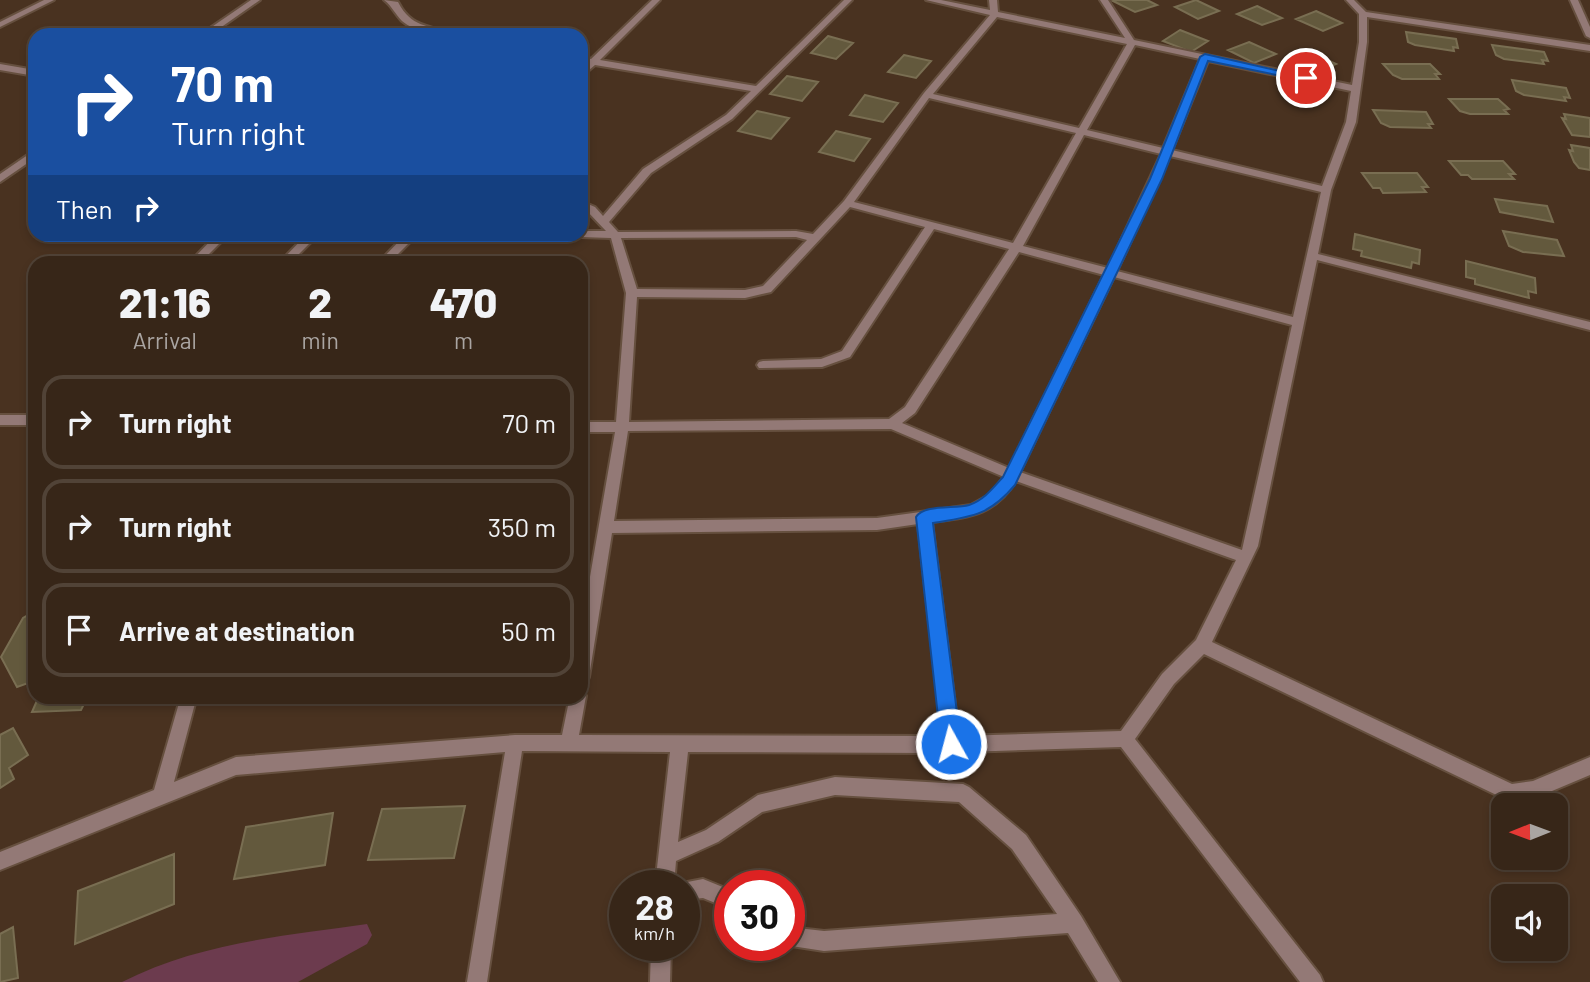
<!DOCTYPE html>
<html lang="en">
<head>
<meta charset="utf-8">
<style>
  :root { --surface:#372618; --page:#3e2e21; --text:#f1f3f6; --muted:#aaa5a2; --line:#514337 }
  body { margin:0; font-family:Barlow,sans-serif; background:var(--page); color:var(--text); height:100vh; display:flex; flex-direction:column; font-size:26px; white-space:nowrap }
  * { box-sizing:border-box; margin:0 }
  p { font-size:23px; color:var(--muted) }
  .icon { flex:none; width:38px; height:38px; fill:none; stroke:currentColor; stroke-width:2; stroke-linecap:round; stroke-linejoin:round }
  .map { position:relative; flex:1; overflow:hidden }
  .drawer { position:absolute; left:28px; top:256px; width:560px; height:448px; display:flex; flex-direction:column; background:var(--surface); border-radius:21px; box-shadow:0 4px 10px #0003,0 0 0 2px var(--line) }
  .drawer>* { flex:none }
  .guide { position:absolute; left:28px; top:28px; width:560px; height:214px; border-radius:21px; box-shadow:0 4px 10px #0003,0 0 0 2px var(--line); background:#1a4fa0; color:#fff; overflow:hidden }
  .needle { width:46px; rotate:269deg }
  .tools { position:absolute; left:1491px; top:793px; display:grid; gap:14px }
  .tools a { display:grid; place-items:center; width:77px; height:77px; border-radius:14px; background:var(--surface); box-shadow:0 4px 10px #0003,0 0 0 2px var(--line); font-size:35px }
  .speed { position:absolute; left:609px; top:870px; display:flex; gap:14px; font-size:35px; font-weight:700; text-align:center }
  .speed>* { display:grid; place-content:center; width:91px; height:91px; border-radius:50%; background:var(--surface); box-shadow:0 4px 10px #0003,0 0 0 2px var(--line); line-height:1 }
  .speed small { font-size:18px; font-weight:400 }
  .speed .limit { border:10px solid #d22; background:#fff; color:#111 }
  .pin { position:absolute; display:grid; place-items:center; width:60px; height:60px; color:#fff; margin:-30px; border:4px solid #fff; border-radius:50%; box-shadow:0 2px 7px #0007 }
  .me { position:absolute; width:77px; margin:-38px; rotate:353deg; stroke-linejoin:round; filter:drop-shadow(0 0 5px #0008) }
  .turn { display:flex; align-items:center; gap:24px; height:147px; padding:0 28px; font-size:32px }
  .turn .icon { width:91px; height:91px; stroke-width:2.5 }
  .turn b { display:block; font-size:49px; line-height:60px }
  .then { display:flex; align-items:center; height:66px; padding:0 28px; background:#0003; gap:14px; font-size:26px }
  .eta { display:flex; justify-content:space-evenly; align-items:center; height:119px; text-align:center }
  .eta b { font-size:42px; font-weight:800; line-height:49px }
  ul { padding:0; list-style:none }
  li { display:flex; align-items:center; gap:21px; height:94px; margin:0 14px 10px; padding:0 14px; border:4px solid var(--line); border-radius:21px }
  li div { flex:1 }
  li b { display:block; font-size:26px }
  li em { font-style:normal }
  .map>svg:first-child { display:block }
  .green { fill:#6c3b4e }
  .building { fill:#63593d; stroke:#796e52; stroke-width:2 }
  .lines { fill:none; stroke-linecap:round; stroke-linejoin:round }
  .minor-casing { stroke:#66503f; stroke-width:4 }
  .tertiary-casing { stroke:#66503f; stroke-width:4 }
  .minor { fill:#937976; fill-rule:evenodd }
  .tertiary { fill:#937976; fill-rule:evenodd }
  .route { fill:#1a73e8; stroke:#114b97; stroke-width:2 }
</style>
</head>
<body>
<div class="map">
<svg width="1590" height="982" viewBox="0 0 1590 982">
  <rect width="100%" height="100%" fill="#493220"/>
  <path class="green" d="M 367,924 L 372,935 L 367,944 L 298,982 L 122,982 C 198,943 283,936 367,924 Z"/>
  <path class="building" d="M 1117,0 L 1147,0 L 1157,5 L 1135,12 L 1113,1 Z
    M 1196,0 L 1219,11 L 1198,19 L 1175,7 Z
    M 1257,6 L 1282,18 L 1262,25 L 1237,14 Z
    M 1316,11 L 1342,23 L 1323,31 L 1296,19 Z
    M 1180,30 L 1208,41 L 1191,52 L 1163,41 Z
    M 1406,32 L 1456,39 L 1458,48 L 1453,47 L 1454,51 L 1415,45 L 1408,42 Z
    M 828,36 L 853,43 L 836,59 L 811,53 Z
    M 1249,42 L 1276,54 L 1254,63 L 1228,50 Z
    M 1492,45 L 1544,52 L 1548,61 L 1542,60 L 1544,64 L 1504,59 L 1496,55 Z
    M 1308,51 L 1336,64 L 1315,73 L 1287,60 Z
    M 904,55 L 931,61 L 916,78 L 888,72 Z
    M 1383,64 L 1430,64 L 1440,74 L 1435,74 L 1439,79 L 1402,79 L 1393,75 Z
    M 787,76 L 818,82 L 802,101 L 770,94 Z
    M 1512,80 L 1566,88 L 1570,98 L 1564,97 L 1566,101 L 1524,95 L 1516,91 Z
    M 865,95 L 898,103 L 883,122 L 850,115 Z
    M 1449,99 L 1498,99 L 1509,109 L 1504,110 L 1508,114 L 1470,114 L 1460,111 Z
    M 1373,110 L 1426,112 L 1433,124 L 1428,124 L 1431,128 L 1390,127 L 1381,123 Z
    M 757,111 L 789,118 L 771,139 L 738,131 Z
    M 1564,114 L 1590,118 L 1590,137 L 1572,135 L 1562,118 L 1566,119 Z
    M 836,131 L 870,139 L 854,161 L 819,152 Z
    M 1571,145 L 1590,148 L 1590,170 L 1579,168 L 1574,162 L 1569,150 L 1573,151 Z
    M 1449,161 L 1503,161 L 1515,174 L 1509,174 L 1514,179 L 1472,179 L 1468,175 L 1461,175 Z
    M 1362,173 L 1417,173 L 1428,187 L 1422,187 L 1426,192 L 1383,193 L 1380,188 L 1373,188 Z
    M 1495,199 L 1547,206 L 1553,222 L 1500,212 Z
    M 1503,231 L 1557,240 L 1564,256 L 1523,252 L 1509,246 Z
    M 1355,234 L 1420,250 L 1419,264 L 1412,262 L 1411,268 L 1361,256 L 1362,251 L 1353,249 Z
    M 1466,261 L 1535,278 L 1536,293 L 1528,291 L 1529,298 L 1475,284 L 1475,279 L 1466,277 Z
    M 35,611 L 35,687 L 30,690 L 28,683 L 17,687 L 1,657 L 23,618 Z
    M 39,696 L 88,696 L 81,710 L 32,712 Z
    M 13,728 L 28,755 L 9,768 L 14,779 L 0,788 L 0,735 Z
    M 465,806 L 454,858 L 368,860 L 382,809 Z
    M 333,813 L 325,865 L 234,879 L 246,827 Z
    M 174,854 L 174,904 L 75,944 L 78,891 Z
    M 13,927 L 18,978 L 0,982 L 0,934 Z"/>
  <g class="lines">
    <g class="minor-casing">
      <path id="minor" d="M 44,0 L 54,0 L 0,27 L 0,22 Z
        M 251,0 L 260,0 L 210,35 L 200,35 Z
        M 384,0 L 398,2 C 412,29 428,23 450,35 C 434,35 415,32 402,21 C 395,14 392,6 384,0 Z
        M 652,0 L 660,0 L 600,60 L 756,86 L 844,0 L 852,0 L 732,119 L 651,173 L 609,222 L 618,232 L 796,231 L 813,234 L 844,201 L 924,93 L 990,15 L 926,0 L 941,0 L 990,10 L 989,0 L 997,0 L 998,12 L 1125,38 L 1100,0 L 1108,0 L 1134,40 L 1352,85 L 1359,42 L 1359,14 L 1346,0 L 1354,0 L 1366,12 L 1590,45 L 1590,51 L 1367,17 L 1367,42 L 1356,122 L 1331,190 L 1318,254 L 1590,322 L 1590,330 L 1317,260 L 1258,546 L 1212,642 L 1512,784 L 1533,781 L 1590,757 L 1590,775 L 1533,799 L 1511,802 L 1204,654 L 1174,684 L 1135,739 L 1320,975 L 1323,982 L 1300,982 L 1121,747 L 933,753 L 688,752 L 678,842 L 706,830 L 758,795 L 835,777 L 963,784 L 969,787 L 1026,835 L 1081,916 L 1120,982 L 1098,982 L 1068,933 L 824,951 L 785,945 L 789,945 L 789,927 L 824,931 L 1057,914 L 1012,849 L 959,802 L 835,795 L 762,812 L 718,842 L 676,861 L 674,886 L 655,886 L 670,752 L 522,751 L 487,982 L 467,982 L 505,752 L 236,775 L 0,870 L 0,852 L 154,790 L 181,696 L 197,696 L 174,782 L 236,757 L 515,735 L 562,735 L 570,696 L 581,696 L 581,689 L 586,696 L 579,735 L 942,736 L 918,524 L 877,530 L 612,533 L 589,677 L 587,682 L 581,685 L 581,629 L 615,432 L 581,432 L 581,422 L 616,422 L 626,293 L 611,238 L 581,237 L 576,234 L 581,234 L 581,231 L 606,231 L 587,211 L 581,208 L 581,201 L 595,207 L 603,216 L 643,169 L 726,115 L 751,91 L 595,65 L 581,77 L 581,69 L 587,64 L 581,63 L 581,57 L 591,59 ZM 997,17 L 1127,44 L 1079,128 L 933,94 ZM 1135,45 L 1200,59 L 1163,148 L 1087,130 ZM 1208,61 L 1351,91 L 1346,122 L 1322,186 L 1172,150 ZM 929,98 L 1076,133 L 1013,243 L 854,202 ZM 1084,135 L 1161,154 L 1108,268 L 1023,246 ZM 1170,156 L 1321,192 L 1293,317 L 1117,271 ZM 850,207 L 925,227 L 842,351 L 821,359 L 763,361 L 759,362 L 757,365 L 759,368 L 822,367 L 850,357 L 934,229 L 1009,249 L 905,407 L 889,419 L 629,422 L 637,297 L 745,298 L 771,292 ZM 796,237 L 807,240 L 763,286 L 745,290 L 637,289 L 621,238 ZM 1019,252 L 1104,275 L 1009,468 L 902,423 L 915,413 ZM 1114,277 L 1292,325 L 1242,550 L 1020,472 ZM 891,429 L 1004,477 L 989,495 L 971,505 L 877,518 L 614,521 L 628,431 ZM 1016,481 L 1236,560 L 1196,640 L 1162,674 L 1121,731 L 959,736 L 932,522 C 968,517 994,516 1016,481 Z
        M 0,64 L 35,70 L 35,76 L 0,70 Z
        M 35,150 L 35,158 L 0,182 L 0,174 Z
        M 217,234 L 229,234 L 201,262 L 190,262 Z
        M 307,234 L 319,234 L 291,262 L 280,262 Z
        M 406,234 L 418,234 L 390,262 L 379,262 Z
        M 0,415 L 35,415 L 35,425 L 0,425 Z
        M 703,879 L 730,890 L 730,909 L 703,898 L 684,900 L 684,886 L 677,884 Z
        M 651,945 L 671,945 L 670,982 L 650,982 Z"/>
    </g>
    <g class="tertiary-casing">
      <path id="tertiary" d="M 1570,0 L 1578,0 L 1590,27 L 1590,38 L 1586,36 Z"/>
    </g>
    <use href="#minor" class="minor"/>
    <use href="#tertiary" class="tertiary"/>
  </g>
  <path class="route" d="M 1205,54 L 1311,78 L 1306,81 L 1208,61 L 1162,179 L 1015,485 C 989,516 971,517 933,523 L 961,744 L 958,751 L 951,754 L 944,751 L 941,744 L 916,517 C 924,504 955,509 969,505 C 984,500 993,488 1003,477 L 1150,179 L 1200,57 Z"/>
</svg>
<div class="tools">
<a><svg class="needle" viewBox="-14 -14 28 28"><path d="M0-13l5 13h-10z" fill="#e53935"/><path d="M0 13l5-13h-10z" fill="#aaa5a2"/></svg></a>
<a><svg class="icon" aria-label="sound" viewBox="0 0 24 24"><path d="M4 9h4l5-4v14l-5-4H4zM17 9q2 3 0 6"/></svg></a>
</div>
<div class="speed"><div>28<small>km/h</small></div><div class="limit">30</div></div>
<div class="pin" style="left:1306px;top:78px;background:#d93025"><svg class="icon" aria-label="arrive" viewBox="0 0 24 24"><path d="M6 21V4h12l-3 4 3 4H6"/></svg></div>
<svg class="me" style="left:951px;top:744px" viewBox="-20 -20 40 40"><circle r="17" fill="#1a73e8" stroke="#fff" stroke-width="3"/><path d="M0-11L8 9 0 5-8 9z" fill="#fff"/></svg>
<div class="guide">
<div class="turn"><svg class="icon" aria-label="right" viewBox="0 0 24 24"><path d="M7 20v-9h11M14 6l5 5-5 5"/></svg><div><b>70 m</b>Turn right</div></div>
<div class="then">Then<svg class="icon" aria-label="right" viewBox="0 0 24 24"><path d="M7 20v-9h11M14 6l5 5-5 5"/></svg></div>
</div>
<section class="drawer">
<div class="eta">
<div><b>21:16</b><p>Arrival</p></div>
<div><b>2</b><p>min</p></div>
<div><b>470</b><p>m</p></div>
</div>
<ul>
<li><svg class="icon" aria-label="right" viewBox="0 0 24 24"><path d="M7 20v-9h11M14 6l5 5-5 5"/></svg><div><b>Turn right</b></div><em>70 m</em></li>
<li><svg class="icon" aria-label="right" viewBox="0 0 24 24"><path d="M7 20v-9h11M14 6l5 5-5 5"/></svg><div><b>Turn right</b></div><em>350 m</em></li>
<li><svg class="icon" aria-label="arrive" viewBox="0 0 24 24"><path d="M6 21V4h12l-3 4 3 4H6"/></svg><div><b>Arrive at destination</b></div><em>50 m</em></li>
</ul>
</section>
</div>
</body>
</html>
